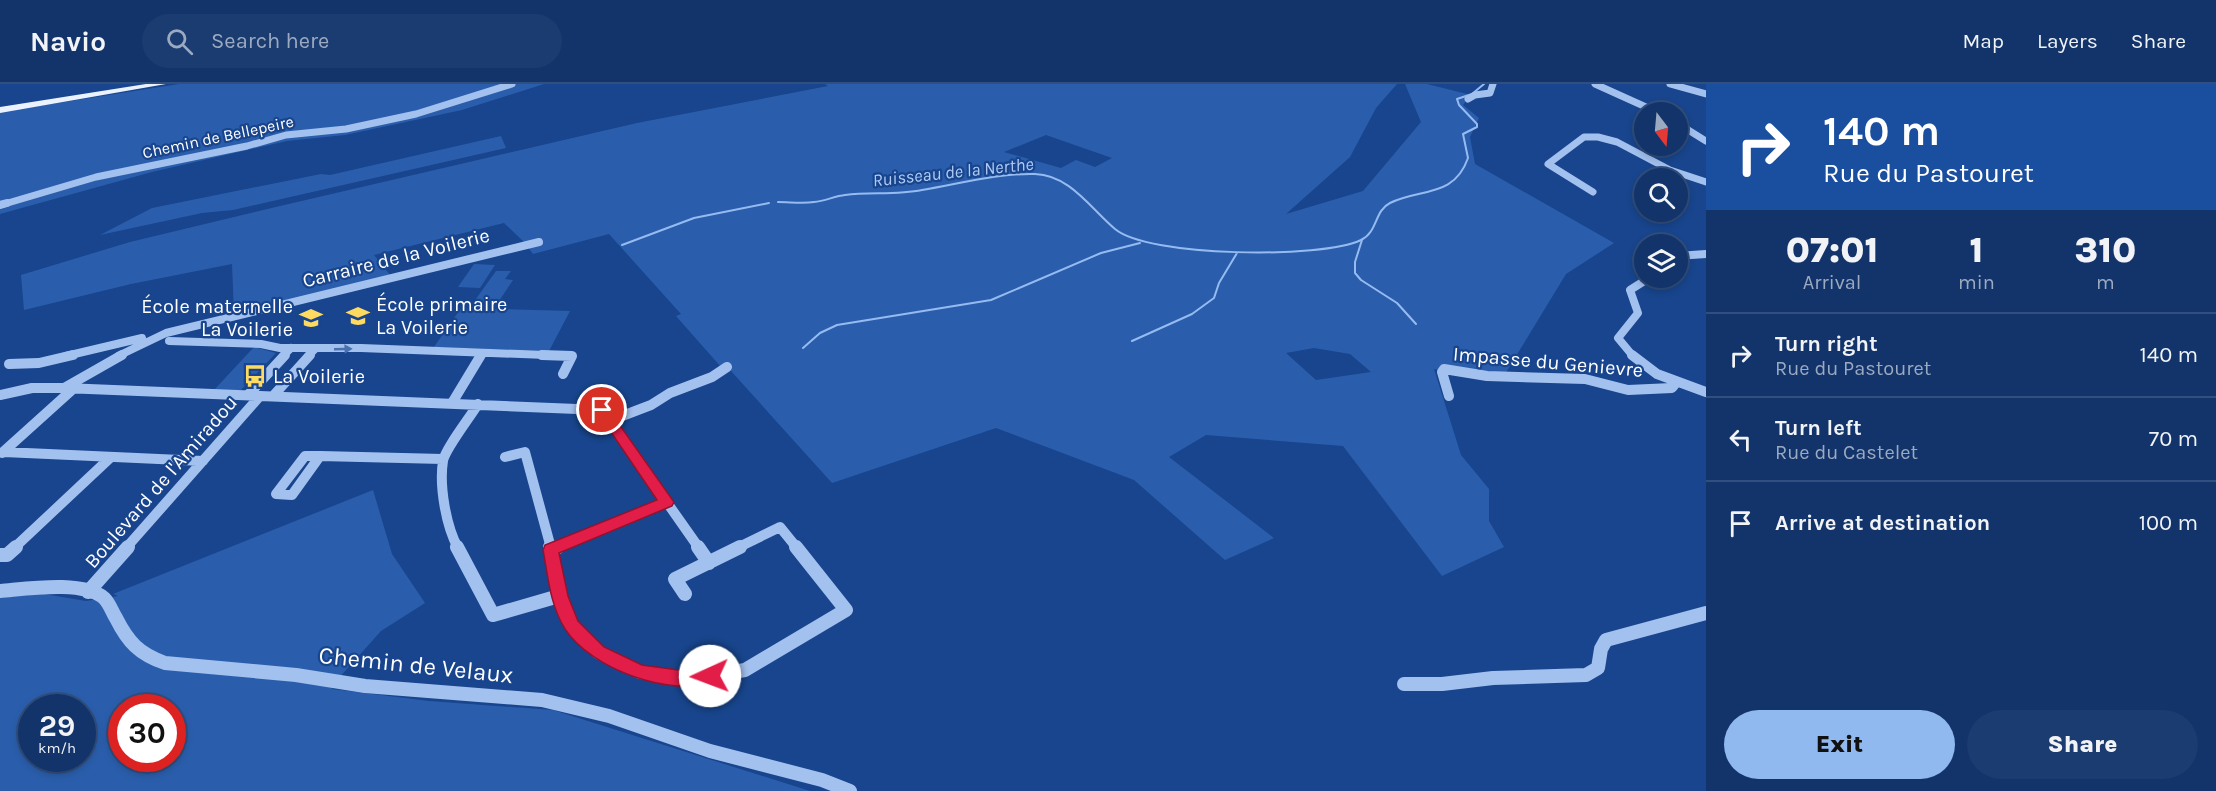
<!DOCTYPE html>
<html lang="en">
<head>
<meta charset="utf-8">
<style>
  :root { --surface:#12346a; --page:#1b3c70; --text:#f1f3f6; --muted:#9caac1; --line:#314f7e; --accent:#90b9f0 }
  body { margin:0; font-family:Karla,sans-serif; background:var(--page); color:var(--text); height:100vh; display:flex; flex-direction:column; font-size:22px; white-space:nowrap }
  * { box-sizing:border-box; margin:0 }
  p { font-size:20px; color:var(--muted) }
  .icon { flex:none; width:33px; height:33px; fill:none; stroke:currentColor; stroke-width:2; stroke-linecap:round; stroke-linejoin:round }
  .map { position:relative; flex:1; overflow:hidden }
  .side { display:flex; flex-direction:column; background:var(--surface); width:510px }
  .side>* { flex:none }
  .banner { background:#1a4fa0; color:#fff; overflow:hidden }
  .needle { width:39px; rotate:164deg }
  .buttons { position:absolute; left:1634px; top:18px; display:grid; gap:12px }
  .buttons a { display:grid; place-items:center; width:54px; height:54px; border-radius:50%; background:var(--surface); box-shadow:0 3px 9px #0003,0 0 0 2px var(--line); font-size:30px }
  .speed { position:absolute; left:18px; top:610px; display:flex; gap:12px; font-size:30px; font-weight:700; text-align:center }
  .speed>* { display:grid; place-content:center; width:78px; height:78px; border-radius:50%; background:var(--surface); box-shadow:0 3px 9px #0003,0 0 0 2px var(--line); line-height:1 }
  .speed small { font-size:15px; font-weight:400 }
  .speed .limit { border:9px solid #d22; background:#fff; color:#111 }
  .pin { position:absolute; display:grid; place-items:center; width:51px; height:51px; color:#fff; margin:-26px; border:3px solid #fff; border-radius:50%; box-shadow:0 2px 6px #0007 }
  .me { position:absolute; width:66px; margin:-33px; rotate:268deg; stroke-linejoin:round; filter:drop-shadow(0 0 4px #0008) }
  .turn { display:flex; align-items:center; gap:21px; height:126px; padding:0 18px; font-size:27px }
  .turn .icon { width:78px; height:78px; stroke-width:2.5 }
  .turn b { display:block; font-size:42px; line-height:51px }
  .eta { display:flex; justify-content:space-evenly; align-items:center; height:102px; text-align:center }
  .eta b { font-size:36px; font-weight:800; line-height:42px }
  .primary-button { display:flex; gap:12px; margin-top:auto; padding:12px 18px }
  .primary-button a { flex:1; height:69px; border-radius:36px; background:var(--accent); color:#111; font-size:24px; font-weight:800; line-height:69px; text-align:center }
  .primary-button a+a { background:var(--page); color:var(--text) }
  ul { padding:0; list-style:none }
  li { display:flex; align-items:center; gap:18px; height:84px; padding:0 18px; border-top:2px solid var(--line) }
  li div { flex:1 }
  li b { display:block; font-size:22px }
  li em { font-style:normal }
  header { display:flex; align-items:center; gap:36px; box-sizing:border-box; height:84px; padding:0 30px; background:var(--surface); border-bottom:2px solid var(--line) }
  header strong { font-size:28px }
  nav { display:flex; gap:33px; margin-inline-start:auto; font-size:21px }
  .search { width:420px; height:54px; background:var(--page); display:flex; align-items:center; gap:15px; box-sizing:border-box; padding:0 21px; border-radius:33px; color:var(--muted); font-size:22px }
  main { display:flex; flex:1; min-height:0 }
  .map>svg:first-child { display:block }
  .green { fill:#2a5eac; fill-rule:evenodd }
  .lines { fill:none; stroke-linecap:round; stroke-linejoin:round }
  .stream { stroke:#96bbf1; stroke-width:2 }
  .minor-far3 { stroke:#a3c1ef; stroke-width:7 }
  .minor-far2 { stroke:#a3c1ef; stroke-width:8 }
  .minor-far1 { stroke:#a3c1ef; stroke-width:10 }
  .minor { stroke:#a3c1ef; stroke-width:14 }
  .major { fill:#ebf2ff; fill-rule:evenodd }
  .oneway { fill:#4970af }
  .route { fill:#e11d48; stroke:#92132f; stroke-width:1.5 }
  .labels { text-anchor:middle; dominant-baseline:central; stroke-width:4.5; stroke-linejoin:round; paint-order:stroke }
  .far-street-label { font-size:16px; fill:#fff; stroke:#18458d }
  .far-water-label { font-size:18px; font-style:italic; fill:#afccf6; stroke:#18458d }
  .street-label { font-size:20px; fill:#fff; stroke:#18458d }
  .poi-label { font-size:20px; fill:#fff; stroke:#18458d; text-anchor:start }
  .near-street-label { font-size:24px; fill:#fff; stroke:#18458d }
</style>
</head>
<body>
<header>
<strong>Navio</strong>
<div class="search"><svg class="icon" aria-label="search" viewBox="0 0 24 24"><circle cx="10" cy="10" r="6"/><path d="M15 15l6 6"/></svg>Search here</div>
<nav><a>Map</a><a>Layers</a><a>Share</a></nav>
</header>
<main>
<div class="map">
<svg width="1706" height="707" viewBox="0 0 1706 707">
  <rect width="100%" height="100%" fill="#18458d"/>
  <path class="green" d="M 179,0 L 544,0 L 462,26 L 345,51 L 287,57 L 152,88 L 0,130 L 0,28 Z
    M 825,0 L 1397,0 L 1376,24 L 1350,73 L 1286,130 L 1363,107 L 1421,38 L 1405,0 L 1427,0 L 1471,11 L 1463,21 L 1479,34 L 1470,53 L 1475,80 L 1614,159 L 1566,190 L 1502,295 L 1470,293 L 1434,285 L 1461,371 L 1489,405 L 1489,437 L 1504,463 L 1442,492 L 1343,362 L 1206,351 L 1169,373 L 1274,454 L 1225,476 L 1134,396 L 996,344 L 832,399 L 731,287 L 721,283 L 676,232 L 681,230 L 609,150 L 533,170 L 525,159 L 504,139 L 374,171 L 390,191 L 234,230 L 232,180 L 131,200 L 24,226 L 21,191 L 130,158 L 280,122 L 637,39 L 828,2 ZM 1046,51 L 1112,74 L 1095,83 L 1076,76 L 1061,84 L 1004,68 ZM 1314,264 L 1350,270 L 1371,288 L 1316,296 L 1286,269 Z
    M 501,52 L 506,64 L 233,126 L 202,129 L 100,151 L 152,124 L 321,90 L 330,91 Z
    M 474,180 L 495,181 L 480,204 L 458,203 Z
    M 496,187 L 511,187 L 505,195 L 513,196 L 497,220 L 473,219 Z
    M 461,224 L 570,227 L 549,267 L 434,263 Z
    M 254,263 L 276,269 L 241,306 L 214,306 Z
    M 373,406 L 392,470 L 425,519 L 381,547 L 338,595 L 332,605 L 429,617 L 553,626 L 810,707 L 0,707 L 0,513 L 44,510 L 86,517 L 118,512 L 113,510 ZM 32,624 L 82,624 L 82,675 L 32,675 ZM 122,624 L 172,624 L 172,675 L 122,675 Z"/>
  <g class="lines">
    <path class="stream" d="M 778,118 C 790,118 803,120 814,118 C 825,117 835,112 845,111 C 871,108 897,111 922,106 C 959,100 997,89 1035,90 C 1070,91 1091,125 1115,145 C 1148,173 1322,175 1361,156 C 1378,148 1374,127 1390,119 C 1421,104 1454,114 1468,74 L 1463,50 L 1477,43 L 1477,40 L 1459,21 L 1457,15 L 1472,10 L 1484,0
      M 1362,156 L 1355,178 L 1355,189 L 1361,196 L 1397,219 L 1416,240
      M 622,161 L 694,134 L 769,119
      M 1132,257 L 1192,230 L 1214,214 L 1219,199 L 1237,169
      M 803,264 L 820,249 L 837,241 L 991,216 L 1101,169 L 1140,159"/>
    <path class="minor-far3" d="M 1595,0 L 1657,28
      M 1670,0 L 1706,10
      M 1468,15 L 1475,11 L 1490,9 L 1493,0
      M 1677,39 L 1706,57
      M 1593,108 L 1548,80 L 1584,53 L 1598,53 L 1617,58 L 1670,86 L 1706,98
      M 1,121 L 96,93 L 247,62 L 286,51 L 346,45 L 416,30 L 512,0"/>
    <path class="minor-far2" d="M 0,121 L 7,119
      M 1677,172 L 1706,170
      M 169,257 L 261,260 L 280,264 L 361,264 L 572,272
      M 66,272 L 142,254
      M 118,272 L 166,249 L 539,158
      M 283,272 L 291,264
      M 308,272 L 315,265
      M 480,272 L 482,269
      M 1633,272 L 1618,254 L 1638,229 L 1630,206 L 1649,194"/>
    <path class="minor-far1" d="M 542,271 L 572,272 L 563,290
      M 1632,271 L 1657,290 L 1706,308
      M 9,280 L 39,279 L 73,271
      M 64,304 L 122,271
      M 0,311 L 32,304 L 64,304 L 602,326 L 699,464
      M 248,311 L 285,271
      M 273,312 L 310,271
      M 1449,312 L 1442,288 L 1444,285 L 1487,292 L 1585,295 L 1628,306 L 1672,304 L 1676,299
      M 452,319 L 481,271
      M 609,337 L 651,321 L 670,309 L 712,293 L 727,283
      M 4,368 L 203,377
      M 2,369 L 73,305
      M 305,372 L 320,372 L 292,411 L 276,410 Z
      M 320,372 L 443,375
      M 505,373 L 525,368 L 551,464
      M 14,464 L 111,373
      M 126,464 L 260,312
      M 458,464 C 446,442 439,402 443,377 C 445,365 471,332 478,320
      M 555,464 L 666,418
      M 737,464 L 780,443 L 797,464"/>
    <path class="minor" d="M 457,463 L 493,531 L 559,512
      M 550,463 L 559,512 L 572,541 L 598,568 L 640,588 L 693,595 L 745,586 L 846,526 L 796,463
      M 698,463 L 709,479
      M 551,466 L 558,463
      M 0,471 L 7,471 L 16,463
      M 0,507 C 26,505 83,496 104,514 C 110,520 112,528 116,534 C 128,558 139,570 165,579 L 296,591 L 365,602 L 542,616 L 609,632 L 710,667 L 822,696 L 850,707
      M 88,508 L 128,463
      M 685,510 L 675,495 L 740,463
      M 1404,600 L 1442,600 L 1493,594 L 1586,591 L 1598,584 L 1601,565 L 1606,556 L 1706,529"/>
    <path class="major" d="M 146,0 L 166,0 L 0,29 L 0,23 Z"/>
  </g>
  <defs><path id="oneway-solid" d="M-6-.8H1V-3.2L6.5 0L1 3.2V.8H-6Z" transform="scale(1.5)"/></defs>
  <use class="oneway" href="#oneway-solid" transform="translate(343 265) rotate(-2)"/>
  <path class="route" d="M 602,322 L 607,323 L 674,418 L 672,422 L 559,469 L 568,512 L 578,537 L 604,563 L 642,581 L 693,588 L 710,585 L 717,587 L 719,592 L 717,598 C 671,614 591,585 565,545 C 550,521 548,492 543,466 L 545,461 L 657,416 L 596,326 Z"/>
  <defs>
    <g id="school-bare" transform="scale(1.8)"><path d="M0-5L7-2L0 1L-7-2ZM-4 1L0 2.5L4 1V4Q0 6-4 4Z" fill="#ffda61" stroke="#18458d" stroke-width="2.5" paint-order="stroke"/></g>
    <g id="bus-bare" transform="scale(1.8)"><path d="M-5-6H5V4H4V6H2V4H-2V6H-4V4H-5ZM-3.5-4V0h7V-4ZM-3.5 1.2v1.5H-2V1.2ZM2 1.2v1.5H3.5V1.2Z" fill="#ffda61" stroke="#18458d" stroke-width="2.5" paint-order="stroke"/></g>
  </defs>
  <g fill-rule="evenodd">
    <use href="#school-bare" x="358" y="232"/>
    <use href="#school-bare" x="311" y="234"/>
    <use href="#bus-bare" x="255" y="292"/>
  </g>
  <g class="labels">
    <g class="far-street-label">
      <text transform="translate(218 53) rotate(-12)">Chemin de Bellepeire</text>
    </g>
    <g class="far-water-label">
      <text transform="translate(953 88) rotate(-6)">Ruisseau de la Nerthe</text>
    </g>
    <g class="street-label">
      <text transform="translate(396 174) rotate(-14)">Carraire de la Voilerie</text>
      <text transform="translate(1548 278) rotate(5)">Impasse du Genievre</text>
      <text transform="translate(161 398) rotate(-49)">Boulevard de l'Amiradou</text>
    </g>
    <g class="poi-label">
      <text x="376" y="220">École primaire<tspan x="376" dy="23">La Voilerie</tspan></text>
      <text x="293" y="222" text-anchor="end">École maternelle<tspan x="293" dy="23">La Voilerie</tspan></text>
      <text x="273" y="292">La Voilerie</text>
    </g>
    <g class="near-street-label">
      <text transform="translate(416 581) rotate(6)">Chemin de Velaux</text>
    </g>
  </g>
</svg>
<div class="buttons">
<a><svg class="needle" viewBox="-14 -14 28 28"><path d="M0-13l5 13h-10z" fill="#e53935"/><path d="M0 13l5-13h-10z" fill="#9caac1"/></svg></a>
<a><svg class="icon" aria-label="search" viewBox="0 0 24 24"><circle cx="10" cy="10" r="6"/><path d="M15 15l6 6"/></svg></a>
<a><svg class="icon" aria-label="layers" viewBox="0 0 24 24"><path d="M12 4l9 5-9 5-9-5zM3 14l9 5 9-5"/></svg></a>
</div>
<div class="speed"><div>29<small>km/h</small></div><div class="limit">30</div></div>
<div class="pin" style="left:602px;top:326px;background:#d93025"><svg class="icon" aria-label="arrive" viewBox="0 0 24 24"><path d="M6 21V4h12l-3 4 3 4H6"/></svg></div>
<svg class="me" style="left:710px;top:592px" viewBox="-20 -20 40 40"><circle r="19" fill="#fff"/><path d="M0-13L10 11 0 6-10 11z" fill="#e11d48"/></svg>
</div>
<section class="side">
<div class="banner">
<div class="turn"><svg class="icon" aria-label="right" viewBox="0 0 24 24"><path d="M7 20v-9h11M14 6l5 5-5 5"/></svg><div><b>140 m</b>Rue du Pastouret</div></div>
</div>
<div class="eta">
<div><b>07:01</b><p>Arrival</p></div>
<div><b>1</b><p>min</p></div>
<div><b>310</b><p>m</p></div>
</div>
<ul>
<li><svg class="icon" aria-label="right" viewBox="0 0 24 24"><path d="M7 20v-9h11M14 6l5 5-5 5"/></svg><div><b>Turn right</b><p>Rue du Pastouret</p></div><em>140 m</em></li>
<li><svg class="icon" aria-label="left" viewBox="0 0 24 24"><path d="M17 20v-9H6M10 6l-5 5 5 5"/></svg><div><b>Turn left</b><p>Rue du Castelet</p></div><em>70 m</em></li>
<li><svg class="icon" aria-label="arrive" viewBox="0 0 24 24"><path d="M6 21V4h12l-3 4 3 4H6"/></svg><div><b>Arrive at destination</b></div><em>100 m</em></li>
</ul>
<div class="primary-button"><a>Exit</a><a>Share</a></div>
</section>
</main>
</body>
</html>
